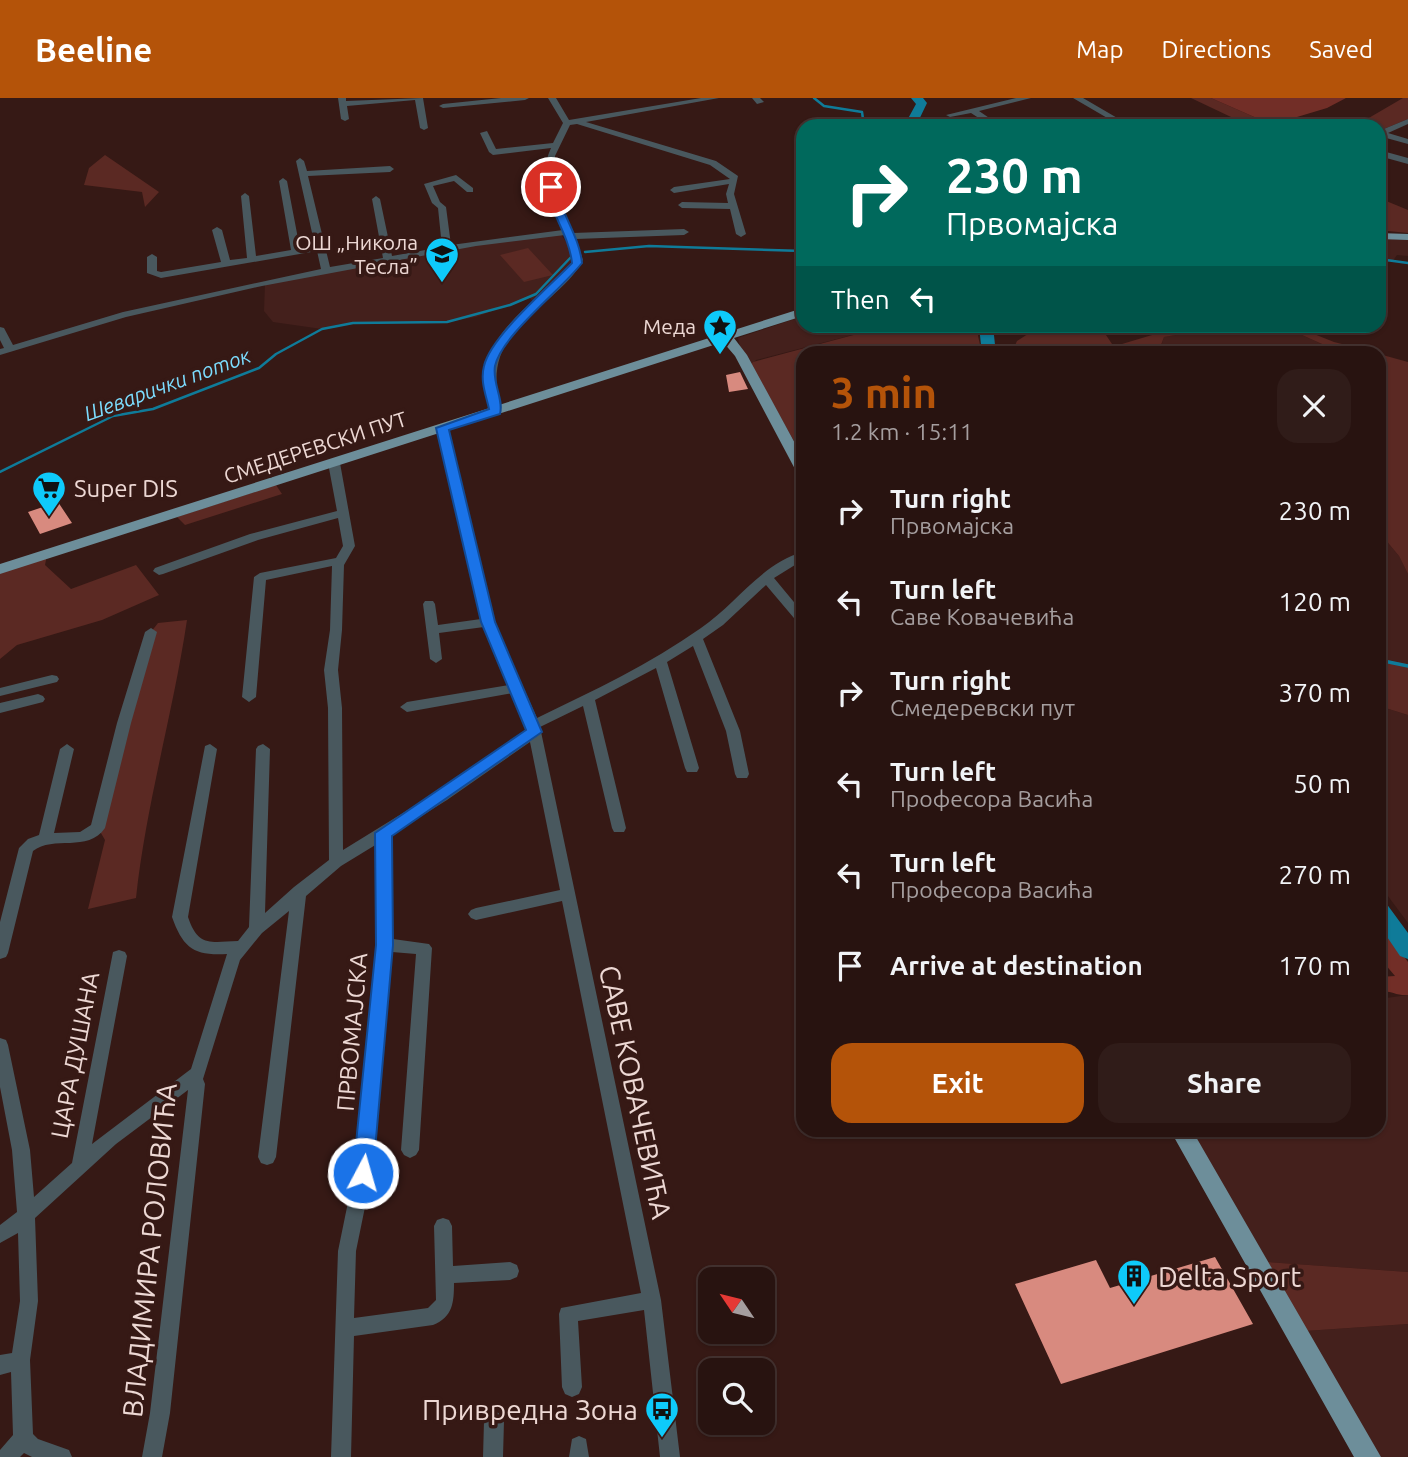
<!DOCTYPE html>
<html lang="en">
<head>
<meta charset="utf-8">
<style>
  :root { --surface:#281310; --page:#301c19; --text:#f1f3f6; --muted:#a59e9f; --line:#443230; --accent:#b45309 }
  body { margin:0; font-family:Ubuntu,sans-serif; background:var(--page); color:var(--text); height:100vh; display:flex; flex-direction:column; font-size:26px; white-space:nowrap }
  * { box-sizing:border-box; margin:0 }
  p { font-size:23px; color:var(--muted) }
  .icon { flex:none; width:38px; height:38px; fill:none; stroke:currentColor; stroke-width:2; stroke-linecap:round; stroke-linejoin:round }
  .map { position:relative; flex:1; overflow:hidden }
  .details { position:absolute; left:796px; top:248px; width:590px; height:791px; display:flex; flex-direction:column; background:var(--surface); border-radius:21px; box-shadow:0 2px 5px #0004,0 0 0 2px var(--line) }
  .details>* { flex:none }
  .top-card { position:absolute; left:796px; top:21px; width:590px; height:214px; border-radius:21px; box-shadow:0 2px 5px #0004,0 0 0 2px var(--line); background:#00695c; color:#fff; overflow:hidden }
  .needle { width:46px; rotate:305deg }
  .controls { position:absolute; left:698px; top:1169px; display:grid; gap:14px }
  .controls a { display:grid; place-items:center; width:77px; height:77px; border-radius:14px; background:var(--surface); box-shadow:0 2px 5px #0004,0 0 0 2px var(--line); font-size:35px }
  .pin { position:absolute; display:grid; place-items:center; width:60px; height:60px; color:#fff; margin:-30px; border:4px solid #fff; border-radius:50%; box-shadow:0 2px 7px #0007 }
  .me { position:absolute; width:77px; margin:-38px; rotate:6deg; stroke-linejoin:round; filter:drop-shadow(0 0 5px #0008) }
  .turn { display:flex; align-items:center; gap:24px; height:147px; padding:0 35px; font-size:32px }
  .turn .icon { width:91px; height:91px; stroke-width:2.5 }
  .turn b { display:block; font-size:49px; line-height:60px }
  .then { display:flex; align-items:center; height:66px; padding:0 35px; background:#0003; gap:14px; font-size:26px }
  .round { display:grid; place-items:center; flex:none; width:74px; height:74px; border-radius:21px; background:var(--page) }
  .summary { display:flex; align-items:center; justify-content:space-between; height:119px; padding:0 35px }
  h1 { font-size:42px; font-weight:700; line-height:52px; color:var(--accent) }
  .action { display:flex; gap:14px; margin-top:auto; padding:14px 35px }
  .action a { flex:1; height:80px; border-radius:21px; background:var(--accent); color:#fff; font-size:28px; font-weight:700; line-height:80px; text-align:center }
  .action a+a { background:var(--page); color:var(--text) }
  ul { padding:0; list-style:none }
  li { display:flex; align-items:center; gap:21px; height:91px; padding:0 35px }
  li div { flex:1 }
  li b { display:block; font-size:26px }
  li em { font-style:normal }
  header { display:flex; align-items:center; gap:42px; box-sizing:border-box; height:98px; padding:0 35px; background:var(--accent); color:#fff }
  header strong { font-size:33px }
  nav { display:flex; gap:38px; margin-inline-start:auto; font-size:24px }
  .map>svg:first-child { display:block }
  .built { fill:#44201c }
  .green { fill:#5b2923 }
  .forest { fill:#722e27 }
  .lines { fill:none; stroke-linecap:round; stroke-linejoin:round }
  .stream-far1 { stroke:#0f7b99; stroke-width:2.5 }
  .stream { stroke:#0f7b99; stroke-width:3.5 }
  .river { fill:#0f7b99; fill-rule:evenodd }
  .building { fill:#d88a7f }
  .minor { fill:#49585e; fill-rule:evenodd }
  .major { fill:#6d8e9a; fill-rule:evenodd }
  .route { fill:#1a73e8; stroke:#114b97; stroke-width:2 }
  .labels { text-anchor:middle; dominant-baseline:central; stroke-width:7; stroke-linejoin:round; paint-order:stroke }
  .far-poi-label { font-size:21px; fill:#edd8d4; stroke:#361915; text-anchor:end }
  .far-water-label { font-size:21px; font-style:italic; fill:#7cdcfe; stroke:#361915 }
  .far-street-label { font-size:21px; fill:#edd8d4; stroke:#361915 }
  .poi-label { font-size:24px; fill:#edd8d4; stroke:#361915; text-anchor:start }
  .street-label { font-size:24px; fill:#edd8d4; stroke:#361915 }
  .near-street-label { font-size:28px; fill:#edd8d4; stroke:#361915 }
  .near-poi-label { font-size:28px; fill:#edd8d4; stroke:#361915; text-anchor:start }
</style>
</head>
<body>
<header>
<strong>Beeline</strong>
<nav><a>Map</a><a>Directions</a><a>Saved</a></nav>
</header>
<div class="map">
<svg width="1408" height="1359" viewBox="0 0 1408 1359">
  <rect width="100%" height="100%" fill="#361915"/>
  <path class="built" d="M 560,135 L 573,154 L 569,169 L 534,205 L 529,199 L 476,219 L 447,224 L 340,226 L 322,231 L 273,224 L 264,213 L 265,185 L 510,140 Z
    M 1379,140 L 1408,142 L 1408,158 L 1397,157 L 1392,164 L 1379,164 Z
    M 803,218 L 803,228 L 887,228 L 756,262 L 751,267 L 740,249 L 738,240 Z
    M 1193,228 L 1282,228 L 1342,255 L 1169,256 L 1161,248 L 1164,239 L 1198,233 Z
    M 1379,434 L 1399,458 L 1408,476 L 1408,566 L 1382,561 L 1379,566 Z
    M 1379,608 L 1408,617 L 1408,825 L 1379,786 Z
    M 1408,897 L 1408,1174 L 1267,1164 L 1190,1033 L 1379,1032 L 1379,901 Z
    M 1408,1226 L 1408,1359 L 1380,1359 L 1305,1233 Z"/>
  <path class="green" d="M 1191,0 L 1211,0 L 1275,28 L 1250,28 Z
    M 1403,0 L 1408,0 L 1408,21 L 1379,33 L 1379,28 L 1355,28 Z
    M 105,57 L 159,94 L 145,109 L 142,94 L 84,87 L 89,70 Z
    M 1379,100 L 1408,112 L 1408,135 L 1388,133 L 1379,128 Z
    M 528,150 L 553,177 L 524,184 L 500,157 Z
    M 887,228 L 979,228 L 978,238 L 982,255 L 803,256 L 803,359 L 751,267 L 753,264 Z
    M 1023,228 L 1100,228 L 1112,246 L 1122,246 L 1152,237 L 1146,228 L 1193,228 L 1199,233 L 1164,239 L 1161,247 L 1169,255 L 1067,255 L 1066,251 L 1040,247 L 1035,252 L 1036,255 L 1011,256 L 1017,243 L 1031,234 Z
    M 1282,228 L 1294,228 L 1334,244 L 1378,255 L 1342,255 Z
    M 1379,256 L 1408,264 L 1408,476 L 1399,458 L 1379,434 Z
    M 276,387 L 282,396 L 185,427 L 177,419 Z
    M 47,457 L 45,467 L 71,491 L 136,467 L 159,497 L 102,522 L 17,547 L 0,561 L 0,471 Z
    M 187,522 C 173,616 146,706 136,800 L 88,811 L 105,742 L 98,730 L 151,534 L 158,525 Z
    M 1381,561 L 1408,566 L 1408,617 L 1379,608 Z
    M 1267,1164 L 1408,1174 L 1408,1226 L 1305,1233 Z"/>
  <path class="forest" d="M 1211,0 L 1346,0 L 1327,10 L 1277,25 L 1283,28 L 1275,28 Z
    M 1379,824 L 1408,864 L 1408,897 C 1397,898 1390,892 1379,893 L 1379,879 L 1395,878 L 1379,859 Z"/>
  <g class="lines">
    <path class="stream-far1" d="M 814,0 L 824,8 L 862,14 L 864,28
      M 585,154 L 649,148 L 803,153
      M 1379,161 L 1408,165
      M 0,374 L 113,318 L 153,311 L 259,270 L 276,256 L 322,231 L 353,225 L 447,224 L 510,207 L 536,196 L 573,157"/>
    <path class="stream" d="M 1379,562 L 1408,568"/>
    <path class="river" d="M 911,0 L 923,0 L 927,5 L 916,28 L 904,28 L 916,6 Z
      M 979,228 L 993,228 L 996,256 L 982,256 Z
      M 1379,803 L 1386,805 L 1408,835 L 1408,861 L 1400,858 L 1379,827 Z"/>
  </g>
  <path class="building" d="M 740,274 L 748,291 L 729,294 L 726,277 Z
    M 58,404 L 72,425 L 40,436 L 28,414 Z
    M 1215,1159 L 1253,1226 L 1061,1286 L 1015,1186 L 1096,1162 L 1110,1190 Z"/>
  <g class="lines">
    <path class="minor" d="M 338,0 L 346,0 L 346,3 L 423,0 L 428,30 L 424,32 L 420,30 L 415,2 L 347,8 L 349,21 L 345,23 L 341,21 Z
      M 501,0 L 529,0 L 525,2 L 443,10 L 439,8 L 443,6 Z
      M 548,0 L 556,0 L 569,22 L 701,0 L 719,0 L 586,24 L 716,63 L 738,78 L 734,96 L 746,136 L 741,139 L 736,136 L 730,111 L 682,110 L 678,107 L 682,104 L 728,105 L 726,96 L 729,86 L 674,95 L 670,92 L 674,89 L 730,81 L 710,67 L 577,26 L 570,27 L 555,58 L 555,94 L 559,108 L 573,135 L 684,131 L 689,134 L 684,137 L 576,141 L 583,162 C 575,177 564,187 551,199 C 510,235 486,255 501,313 L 500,315 L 496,316 L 491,313 C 487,299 483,285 486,270 C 493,229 540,199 568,173 C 575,159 572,150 565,137 L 476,148 L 394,163 L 389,167 L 385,165 L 262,188 L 126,219 L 0,257 L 0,251 L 4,250 L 0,242 L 0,229 L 4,230 L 13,247 L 123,214 L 321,171 L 317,153 L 161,180 L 147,175 L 147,159 L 152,156 L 157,159 L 157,173 L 161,174 L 221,164 L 212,132 L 217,129 L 222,132 L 230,162 L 247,160 L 241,98 L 245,95 L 249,98 L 256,158 L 291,152 L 279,83 L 283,80 L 287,83 L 300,151 L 315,148 L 296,63 L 300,60 L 304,63 L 307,73 L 390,68 L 394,71 L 390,74 L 308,78 L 330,169 L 383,160 L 372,101 L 376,98 L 380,101 L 392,158 L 442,149 L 438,110 L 432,105 L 424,86 L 456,77 L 473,90 L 473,94 L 467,94 L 454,83 L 433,88 L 440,104 L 446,109 L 451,147 L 563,132 C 550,108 538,77 551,50 L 493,57 L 489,54 L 480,35 L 487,33 L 496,51 L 553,45 L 563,25 Z
      M 752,0 L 760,0 L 764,4 L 757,6 Z
      M 1016,0 L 1031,0 L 979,13 L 1001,28 L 991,28 L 971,15 L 950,19 L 946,17 Z
      M 1073,0 L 1083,0 L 1131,28 L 1121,28 Z
      M 1408,21 L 1408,26 L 1388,35 L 1408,41 L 1408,46 L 1379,38 L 1379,33 Z
      M 1379,52 L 1408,60 L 1408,66 L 1379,58 Z
      M 442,327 L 447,330 L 494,524 L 537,620 C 593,593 650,566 701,530 C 735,507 762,465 803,454 L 803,462 L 774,480 L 803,515 L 803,527 L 799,526 L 766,487 L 723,527 L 703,541 L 740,633 L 749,676 L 747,680 L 737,680 L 735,676 L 726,633 L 693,548 L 667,564 L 699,670 L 697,674 L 687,674 L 685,670 L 656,570 L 595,602 L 626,730 L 624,734 L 614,734 L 612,730 L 583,608 L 540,629 L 661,1202 L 680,1359 L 660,1359 L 644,1212 L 578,1223 L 582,1289 L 579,1296 L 572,1299 L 565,1296 L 562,1289 L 559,1216 L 561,1210 L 641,1195 L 562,803 L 476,822 L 471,820 L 468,816 L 471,812 L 476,810 L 560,792 L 530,644 L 447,702 L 391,737 L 393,841 L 429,846 L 432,850 L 419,1052 L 416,1057 L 410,1060 L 404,1057 L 401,1052 L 416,856 L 392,854 L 372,1075 L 356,1153 L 354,1220 L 428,1210 L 436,1202 L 434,1128 L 437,1122 L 443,1120 L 449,1122 L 452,1128 L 453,1168 L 510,1164 L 517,1167 L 519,1173 L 517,1179 L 510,1182 L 454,1185 C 454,1204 453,1219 433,1227 L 354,1238 L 351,1359 L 331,1359 L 338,1153 L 354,1075 L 377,847 L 377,746 L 341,768 L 306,798 L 276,1059 L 273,1065 L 267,1067 L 261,1065 L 258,1059 L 289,813 L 262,835 L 240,862 L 203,981 L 205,986 L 170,1315 L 162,1359 L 142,1359 L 150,1315 L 188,992 L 116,1046 L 35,1120 L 38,1203 L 30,1262 L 33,1336 L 38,1341 L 69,1352 L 72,1359 L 32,1359 L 24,1355 L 20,1359 L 0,1359 L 0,1352 L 13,1337 L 11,1274 L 0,1277 L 0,1257 L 12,1255 L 20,1203 L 18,1135 L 0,1145 L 0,1127 L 17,1114 L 12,1052 L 0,989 L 0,940 L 6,942 L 8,947 L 30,1052 L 34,1099 L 72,1065 L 113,854 L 119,852 L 125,854 L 127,858 L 92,1046 L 191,971 L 227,856 C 194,858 183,850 172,819 L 205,648 L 210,646 L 217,651 L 188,819 C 198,849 210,844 238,843 L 249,829 L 256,651 L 258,648 L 263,646 L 270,651 L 265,815 L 294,789 L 329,762 L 328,610 L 324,572 L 330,532 L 332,468 L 266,482 L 256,599 L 249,604 L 242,599 L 254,479 L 260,475 L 336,460 L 343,448 L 338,420 L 258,442 L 163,476 L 159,477 L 153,473 L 155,470 L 250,436 L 337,413 L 328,365 L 334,362 L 340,365 L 355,448 L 344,467 L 342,532 L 338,572 L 342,610 L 343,752 L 437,694 L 527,632 L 513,595 L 407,614 L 400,609 L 407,604 L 509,587 L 484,529 L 439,535 L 442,561 L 436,565 L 430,561 L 423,506 L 425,503 L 433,503 L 435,506 L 438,527 L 481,521 L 437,330 Z
      M 151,530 L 157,534 L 131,625 L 105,730 C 88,755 53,737 33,753 L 8,855 L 6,859 L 0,861 L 0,824 L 19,750 L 28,741 L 39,737 L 60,651 L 67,646 L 74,651 L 54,735 L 80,734 L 91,727 L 117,625 L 145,534 Z
      M 52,577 L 57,578 L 59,581 L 57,584 L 0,598 L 0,590 Z
      M 38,596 L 43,598 L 45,601 L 43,604 L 0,615 L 0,605 Z
      M 494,1313 L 501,1316 L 504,1323 L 503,1359 L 483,1359 L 484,1323 L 487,1316 Z
      M 579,1338 L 586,1341 L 589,1359 L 569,1359 L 572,1341 Z"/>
    <path class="major" d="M 1379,135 L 1408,136 L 1408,142 L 1379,141 Z
      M 803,210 L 803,218 L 734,240 L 747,257 L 803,360 L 803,377 L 796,373 L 735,258 L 723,244 L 0,476 L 0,466 Z
      M 1170,1032 L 1192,1032 L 1381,1359 L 1354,1359 Z"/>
  </g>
  <path class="route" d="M 551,86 L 556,89 C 561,116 579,137 582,165 C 561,192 502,237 495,268 C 492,285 504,301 500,316 L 449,332 L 495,524 L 542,634 L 392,738 L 393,847 L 373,1075 L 370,1081 L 363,1084 L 356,1081 L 353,1075 L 376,847 L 375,735 L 526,632 L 481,524 L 436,330 L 489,311 C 486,297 480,283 484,268 C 491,238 549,189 572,165 C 569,137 551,116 546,89 Z"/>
  <defs>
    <g id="school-pin" transform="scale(1.75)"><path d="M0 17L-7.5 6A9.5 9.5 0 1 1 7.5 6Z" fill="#0ecafa" stroke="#361915"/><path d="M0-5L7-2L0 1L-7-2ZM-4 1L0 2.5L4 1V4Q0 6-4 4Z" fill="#111"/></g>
    <g id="sight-pin" transform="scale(1.75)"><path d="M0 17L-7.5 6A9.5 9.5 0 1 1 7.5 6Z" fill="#0ecafa" stroke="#361915"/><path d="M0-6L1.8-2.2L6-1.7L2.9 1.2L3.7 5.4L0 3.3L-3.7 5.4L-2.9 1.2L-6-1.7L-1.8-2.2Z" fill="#111"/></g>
    <g id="supermarket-pin" transform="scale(1.75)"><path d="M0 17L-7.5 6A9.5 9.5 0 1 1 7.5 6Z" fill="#0ecafa" stroke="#361915"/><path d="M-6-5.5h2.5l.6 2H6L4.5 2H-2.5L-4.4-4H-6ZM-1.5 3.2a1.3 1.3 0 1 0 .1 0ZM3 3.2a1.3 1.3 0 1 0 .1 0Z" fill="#111"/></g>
    <g id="building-pin" transform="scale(1.75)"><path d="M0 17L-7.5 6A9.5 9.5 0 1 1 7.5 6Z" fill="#0ecafa" stroke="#361915"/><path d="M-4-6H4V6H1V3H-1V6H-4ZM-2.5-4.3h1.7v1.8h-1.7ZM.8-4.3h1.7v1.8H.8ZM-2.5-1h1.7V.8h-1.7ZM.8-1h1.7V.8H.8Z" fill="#111"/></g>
    <g id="bus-pin" transform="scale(1.75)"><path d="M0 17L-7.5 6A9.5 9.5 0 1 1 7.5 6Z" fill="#0ecafa" stroke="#361915"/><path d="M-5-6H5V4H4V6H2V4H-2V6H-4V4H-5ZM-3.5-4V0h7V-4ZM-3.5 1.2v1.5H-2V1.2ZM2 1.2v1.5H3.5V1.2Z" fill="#111"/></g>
  </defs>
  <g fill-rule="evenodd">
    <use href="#school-pin" x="442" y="156"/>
    <use href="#sight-pin" x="720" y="228"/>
    <use href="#supermarket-pin" x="49" y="390"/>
    <use href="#building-pin" x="1134" y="1178"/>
    <use href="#bus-pin" x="662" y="1311"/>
  </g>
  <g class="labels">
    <g class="far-poi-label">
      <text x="418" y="144">ОШ „Никола<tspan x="418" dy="24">Тесла”</tspan></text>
      <text x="696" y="228">Меда</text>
    </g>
    <g class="far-water-label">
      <text transform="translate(167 286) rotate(-20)">Шеварички поток</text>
    </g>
    <g class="far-street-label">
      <text transform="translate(315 349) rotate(-18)">СМЕДЕРЕВСКИ ПУТ</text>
    </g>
    <g class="poi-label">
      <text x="74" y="390">Super DIS</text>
    </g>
    <g class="street-label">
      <text transform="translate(352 934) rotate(-85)">ПРВОМАЈСКА</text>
      <text transform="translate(75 957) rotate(-79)">ЦАРА ДУШАНА</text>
    </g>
    <g class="near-street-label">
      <text transform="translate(636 994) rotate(78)">САВЕ КОВАЧЕВИЋА</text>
      <text transform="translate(149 1152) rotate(-84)">ВЛАДИМИРА РОЛОВИЋА</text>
    </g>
    <g class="near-poi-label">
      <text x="1158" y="1178">Delta Sport</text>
      <text x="638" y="1311" text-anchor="end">Привредна Зона</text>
    </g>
  </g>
</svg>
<div class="controls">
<a><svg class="needle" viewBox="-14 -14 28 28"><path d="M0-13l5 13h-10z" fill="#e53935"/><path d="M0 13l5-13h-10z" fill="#a59e9f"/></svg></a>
<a><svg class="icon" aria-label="search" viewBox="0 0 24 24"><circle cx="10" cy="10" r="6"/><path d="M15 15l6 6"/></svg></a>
</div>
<div class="pin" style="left:551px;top:89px;background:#d93025"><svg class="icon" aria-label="arrive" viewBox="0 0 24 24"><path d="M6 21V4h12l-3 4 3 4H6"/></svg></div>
<svg class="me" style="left:363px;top:1075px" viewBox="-20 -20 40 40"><circle r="17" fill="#1a73e8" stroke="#fff" stroke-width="3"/><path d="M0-11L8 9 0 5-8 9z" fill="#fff"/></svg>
<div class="top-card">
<div class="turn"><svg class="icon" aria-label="right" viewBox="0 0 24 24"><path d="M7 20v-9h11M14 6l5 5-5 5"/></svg><div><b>230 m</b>Првомајска</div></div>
<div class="then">Then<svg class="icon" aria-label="left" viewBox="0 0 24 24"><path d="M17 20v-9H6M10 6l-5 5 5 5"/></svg></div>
</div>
<section class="details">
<div class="summary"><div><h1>3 min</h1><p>1.2 km · 15:11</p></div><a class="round"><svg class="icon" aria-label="close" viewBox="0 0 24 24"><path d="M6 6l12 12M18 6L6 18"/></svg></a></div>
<ul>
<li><svg class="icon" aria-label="right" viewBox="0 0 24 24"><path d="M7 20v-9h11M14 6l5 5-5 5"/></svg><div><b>Turn right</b><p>Првомајска</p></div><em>230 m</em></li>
<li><svg class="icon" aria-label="left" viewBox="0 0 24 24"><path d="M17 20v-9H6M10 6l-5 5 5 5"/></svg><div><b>Turn left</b><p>Саве Ковачевића</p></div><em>120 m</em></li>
<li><svg class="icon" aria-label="right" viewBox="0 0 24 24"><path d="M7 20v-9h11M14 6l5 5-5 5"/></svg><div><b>Turn right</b><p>Смедеревски пут</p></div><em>370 m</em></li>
<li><svg class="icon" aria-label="left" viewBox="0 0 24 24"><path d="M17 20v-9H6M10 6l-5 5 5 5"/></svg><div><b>Turn left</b><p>Професора Васића</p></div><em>50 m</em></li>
<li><svg class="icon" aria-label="left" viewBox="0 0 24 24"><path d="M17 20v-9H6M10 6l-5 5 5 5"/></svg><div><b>Turn left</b><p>Професора Васића</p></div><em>270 m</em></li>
<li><svg class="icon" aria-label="arrive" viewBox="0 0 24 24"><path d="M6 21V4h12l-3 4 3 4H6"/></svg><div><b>Arrive at destination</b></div><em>170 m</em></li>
</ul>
<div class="action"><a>Exit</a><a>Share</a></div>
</section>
</div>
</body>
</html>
